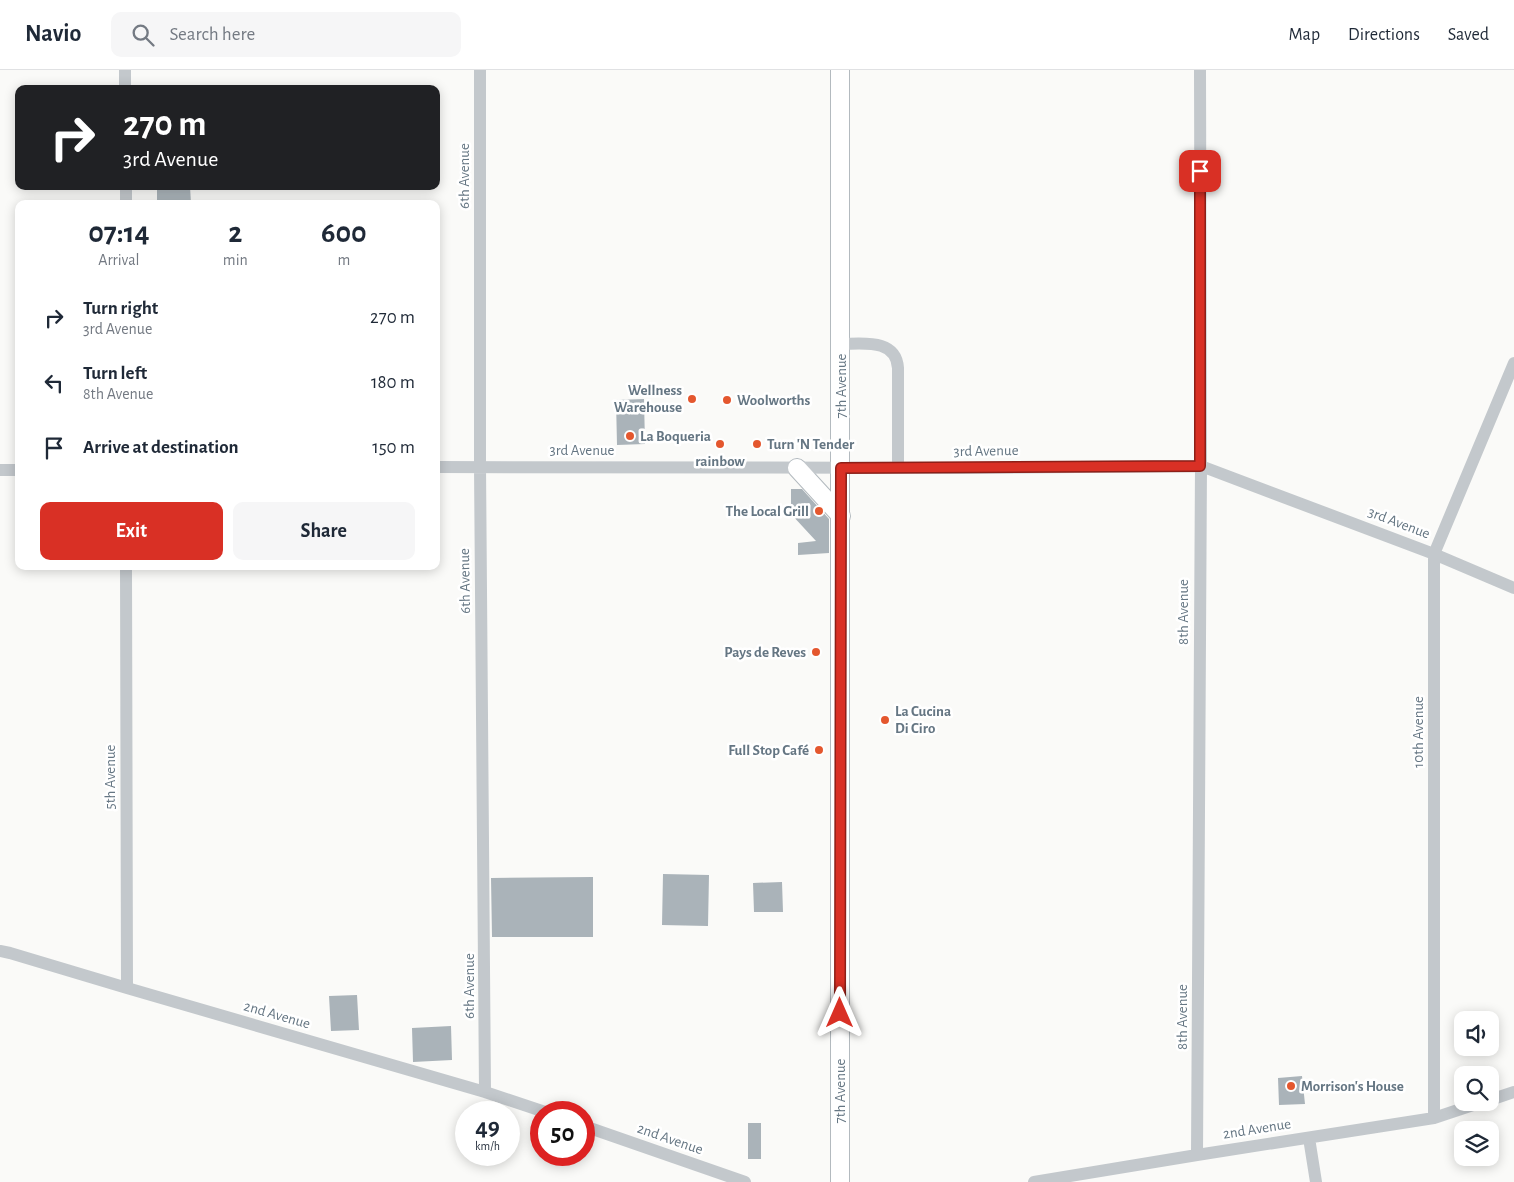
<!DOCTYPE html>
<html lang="en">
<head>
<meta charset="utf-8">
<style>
  :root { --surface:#fff; --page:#f6f6f7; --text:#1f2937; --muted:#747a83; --line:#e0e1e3; --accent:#d93025 }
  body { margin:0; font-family:"Alegreya Sans",sans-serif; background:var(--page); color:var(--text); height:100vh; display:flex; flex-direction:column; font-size:19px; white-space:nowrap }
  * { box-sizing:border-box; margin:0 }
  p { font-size:16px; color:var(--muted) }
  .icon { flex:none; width:28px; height:28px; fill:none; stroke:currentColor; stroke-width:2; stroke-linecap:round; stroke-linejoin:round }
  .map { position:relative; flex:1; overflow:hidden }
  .drawer { position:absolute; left:15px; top:130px; width:425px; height:370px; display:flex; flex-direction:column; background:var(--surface); border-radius:10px; box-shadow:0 2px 12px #0003 }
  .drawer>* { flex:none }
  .top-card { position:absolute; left:15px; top:15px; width:425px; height:105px; border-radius:10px; box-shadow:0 2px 12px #0003; background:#202124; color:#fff; overflow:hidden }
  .buttons { position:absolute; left:1454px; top:941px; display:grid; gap:10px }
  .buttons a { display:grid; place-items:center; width:45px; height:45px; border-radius:10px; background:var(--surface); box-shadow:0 2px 12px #0003; font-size:25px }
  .speed { position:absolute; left:455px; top:1031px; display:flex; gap:10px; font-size:25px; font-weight:700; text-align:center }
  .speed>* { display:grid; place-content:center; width:65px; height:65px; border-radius:50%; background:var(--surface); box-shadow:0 2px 12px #0003; line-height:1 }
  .speed small { font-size:12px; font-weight:400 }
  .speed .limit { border:8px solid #d22; background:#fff; color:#111 }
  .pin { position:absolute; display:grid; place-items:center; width:42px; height:42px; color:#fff; margin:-21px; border-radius:10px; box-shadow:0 2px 8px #0006 }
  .me { position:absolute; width:55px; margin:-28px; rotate:0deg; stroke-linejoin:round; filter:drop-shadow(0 0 4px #0008) }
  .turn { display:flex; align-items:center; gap:18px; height:105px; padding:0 25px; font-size:22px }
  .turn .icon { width:65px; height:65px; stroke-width:2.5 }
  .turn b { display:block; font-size:35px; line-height:42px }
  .eta { display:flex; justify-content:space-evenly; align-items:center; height:85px; text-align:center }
  .eta b { font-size:30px; font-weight:700; line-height:35px }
  .cta { display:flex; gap:10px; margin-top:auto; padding:10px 25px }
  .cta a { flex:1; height:58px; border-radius:10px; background:var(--accent); color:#fff; font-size:20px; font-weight:700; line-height:58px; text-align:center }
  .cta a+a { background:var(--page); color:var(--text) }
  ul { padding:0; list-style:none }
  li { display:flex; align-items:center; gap:15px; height:65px; padding:0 25px }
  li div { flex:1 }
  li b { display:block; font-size:19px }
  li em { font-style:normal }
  header { display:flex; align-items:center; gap:30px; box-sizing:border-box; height:70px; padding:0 25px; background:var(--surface); border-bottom:1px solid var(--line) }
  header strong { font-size:24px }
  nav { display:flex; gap:28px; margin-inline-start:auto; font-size:18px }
  .search { width:350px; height:45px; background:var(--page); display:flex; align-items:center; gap:12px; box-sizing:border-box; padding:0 18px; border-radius:10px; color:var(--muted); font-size:19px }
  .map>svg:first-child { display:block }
  .building { fill:#aab3b9 }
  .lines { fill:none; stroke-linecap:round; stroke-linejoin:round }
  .secondary-casing { stroke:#b3babf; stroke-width:20 }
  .street { stroke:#c3c8cc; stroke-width:12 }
  .secondary { stroke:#fff; stroke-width:18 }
  .route-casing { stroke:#8d1f18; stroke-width:12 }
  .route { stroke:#d93025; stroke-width:9 }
  .poi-dot { fill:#e4572e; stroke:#fff; stroke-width:2 }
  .labels { text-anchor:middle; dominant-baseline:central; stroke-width:5; stroke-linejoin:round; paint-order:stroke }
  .street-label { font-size:15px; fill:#657683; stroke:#fff }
  .poi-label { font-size:15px; font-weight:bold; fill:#657683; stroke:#fff; text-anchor:start }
</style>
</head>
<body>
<header>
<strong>Navio</strong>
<div class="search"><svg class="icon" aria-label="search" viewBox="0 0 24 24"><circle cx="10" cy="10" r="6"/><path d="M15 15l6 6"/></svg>Search here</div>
<nav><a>Map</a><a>Directions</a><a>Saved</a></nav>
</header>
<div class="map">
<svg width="1514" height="1112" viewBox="0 0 1514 1112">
  <rect width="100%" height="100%" fill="#fafaf8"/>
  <path class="building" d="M 157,116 L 190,116 L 191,134 L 157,134 Z
    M 644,329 L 645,374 L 617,375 L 616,330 Z
    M 791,419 L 802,419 L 829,449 L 829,483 L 798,485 L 798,473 L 816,471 L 791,444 Z
    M 663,804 L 709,805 L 708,856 L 662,855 Z
    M 593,807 L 593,867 L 492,867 L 491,808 Z
    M 782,812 L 783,842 L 754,842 L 753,813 Z
    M 357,925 L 359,960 L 331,961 L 329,926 Z
    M 451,956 L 452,990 L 413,992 L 412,958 Z
    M 1302,1006 L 1305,1034 L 1279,1035 L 1278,1008 Z
    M 748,1053 L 761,1053 L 761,1089 L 748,1089 Z"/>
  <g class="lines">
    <g class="secondary-casing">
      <path id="secondary" d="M 797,398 L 841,446
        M 840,1112 L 840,0"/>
    </g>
    <path class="street" d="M 125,0 L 125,19
      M 480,0 L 480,396 L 485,1022
      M 126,116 L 126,134
      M 841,274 C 862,274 896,268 898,298 L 898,398
      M 436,397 L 961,398 L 1201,396 L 1434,484 L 1514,518
      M 0,400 L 19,400
      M 126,496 L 127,918
      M 0,881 L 10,883 L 127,918 L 485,1022 L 545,1042
      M 1490,1030 L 1514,1022
      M 1434,1048 L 1434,484 L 1514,293
      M 584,1056 L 745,1112
      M 1309,1068 L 1316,1112
      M 1197,1085 L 1201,396 L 1200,0
      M 1034,1112 L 1197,1085 L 1434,1048 L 1482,1032"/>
    <use href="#secondary" class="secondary"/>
  </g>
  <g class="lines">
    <g class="route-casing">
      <path id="route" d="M 840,943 L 841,398 L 1200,396 L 1200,101"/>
    </g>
    <use href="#route" class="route"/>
  </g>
  <g class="poi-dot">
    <circle cx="692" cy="329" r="5"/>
    <circle cx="727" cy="330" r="5"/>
    <circle cx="630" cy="366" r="5"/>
    <circle cx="720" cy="374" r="5"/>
    <circle cx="757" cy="374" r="5"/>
    <circle cx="819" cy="441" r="5"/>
    <circle cx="816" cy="582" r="5"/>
    <circle cx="885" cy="650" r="5"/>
    <circle cx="819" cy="680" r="5"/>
    <circle cx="1291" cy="1016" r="5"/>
  </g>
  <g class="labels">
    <g class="street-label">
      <text transform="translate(464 106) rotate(-90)">6th Avenue</text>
      <text transform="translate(841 316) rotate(-90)">7th Avenue</text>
      <text x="582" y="380">3rd Avenue</text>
      <text transform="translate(986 381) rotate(-1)">3rd Avenue</text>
      <text transform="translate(1399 453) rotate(21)">3rd Avenue</text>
      <text transform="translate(465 511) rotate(-91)">6th Avenue</text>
      <text transform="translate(1183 542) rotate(-90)">8th Avenue</text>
      <text transform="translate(1418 662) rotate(-90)">10th Avenue</text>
      <text transform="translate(110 707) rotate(-90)">5th Avenue</text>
      <text transform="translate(469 916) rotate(-90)">6th Avenue</text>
      <text transform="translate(277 945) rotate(16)">2nd Avenue</text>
      <text transform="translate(1182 947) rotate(-90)">8th Avenue</text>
      <text transform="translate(840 1021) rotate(-90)">7th Avenue</text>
      <text transform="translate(1257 1059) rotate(-9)">2nd Avenue</text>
      <text transform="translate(670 1069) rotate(19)">2nd Avenue</text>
    </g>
    <g class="poi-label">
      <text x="682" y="320" text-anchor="end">Wellness<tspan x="682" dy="17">Warehouse</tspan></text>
      <text x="737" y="330">Woolworths</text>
      <text x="640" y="366">La Boqueria</text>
      <text x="767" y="374">Turn 'N Tender</text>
      <text x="720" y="391" text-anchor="middle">rainbow</text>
      <text x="809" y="441" text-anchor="end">The Local Grill</text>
      <text x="806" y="582" text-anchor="end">Pays de Reves</text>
      <text x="895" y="641">La Cucina<tspan x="895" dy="17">Di Ciro</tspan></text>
      <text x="809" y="680" text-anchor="end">Full Stop Café</text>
      <text x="1301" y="1016">Morrison's House</text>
    </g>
  </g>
</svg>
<div class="buttons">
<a><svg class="icon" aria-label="sound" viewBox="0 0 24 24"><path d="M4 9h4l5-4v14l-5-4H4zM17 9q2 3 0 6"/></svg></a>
<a><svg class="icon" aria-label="search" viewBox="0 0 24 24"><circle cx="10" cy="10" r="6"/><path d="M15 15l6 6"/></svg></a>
<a><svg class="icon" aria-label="layers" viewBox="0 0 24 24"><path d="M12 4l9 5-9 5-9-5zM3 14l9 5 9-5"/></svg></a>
</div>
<div class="speed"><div>49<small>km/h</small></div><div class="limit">50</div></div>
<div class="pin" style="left:1200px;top:101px;background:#d93025"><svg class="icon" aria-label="arrive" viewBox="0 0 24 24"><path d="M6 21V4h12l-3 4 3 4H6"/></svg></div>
<svg class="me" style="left:840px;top:943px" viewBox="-20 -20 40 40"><path d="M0-17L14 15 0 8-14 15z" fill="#d93025" stroke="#fff" stroke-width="4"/></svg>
<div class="top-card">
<div class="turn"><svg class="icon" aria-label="right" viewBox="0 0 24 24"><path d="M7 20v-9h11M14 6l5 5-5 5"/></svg><div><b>270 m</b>3rd Avenue</div></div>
</div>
<section class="drawer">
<div class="eta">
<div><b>07:14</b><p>Arrival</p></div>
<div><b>2</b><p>min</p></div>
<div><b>600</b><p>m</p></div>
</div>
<ul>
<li><svg class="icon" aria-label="right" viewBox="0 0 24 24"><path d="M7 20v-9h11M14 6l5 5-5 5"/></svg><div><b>Turn right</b><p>3rd Avenue</p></div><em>270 m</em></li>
<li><svg class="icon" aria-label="left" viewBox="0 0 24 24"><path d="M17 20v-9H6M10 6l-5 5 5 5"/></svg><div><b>Turn left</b><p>8th Avenue</p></div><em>180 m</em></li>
<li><svg class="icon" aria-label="arrive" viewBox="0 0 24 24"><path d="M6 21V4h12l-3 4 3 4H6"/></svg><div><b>Arrive at destination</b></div><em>150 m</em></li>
</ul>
<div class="cta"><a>Exit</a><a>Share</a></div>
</section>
</div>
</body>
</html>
